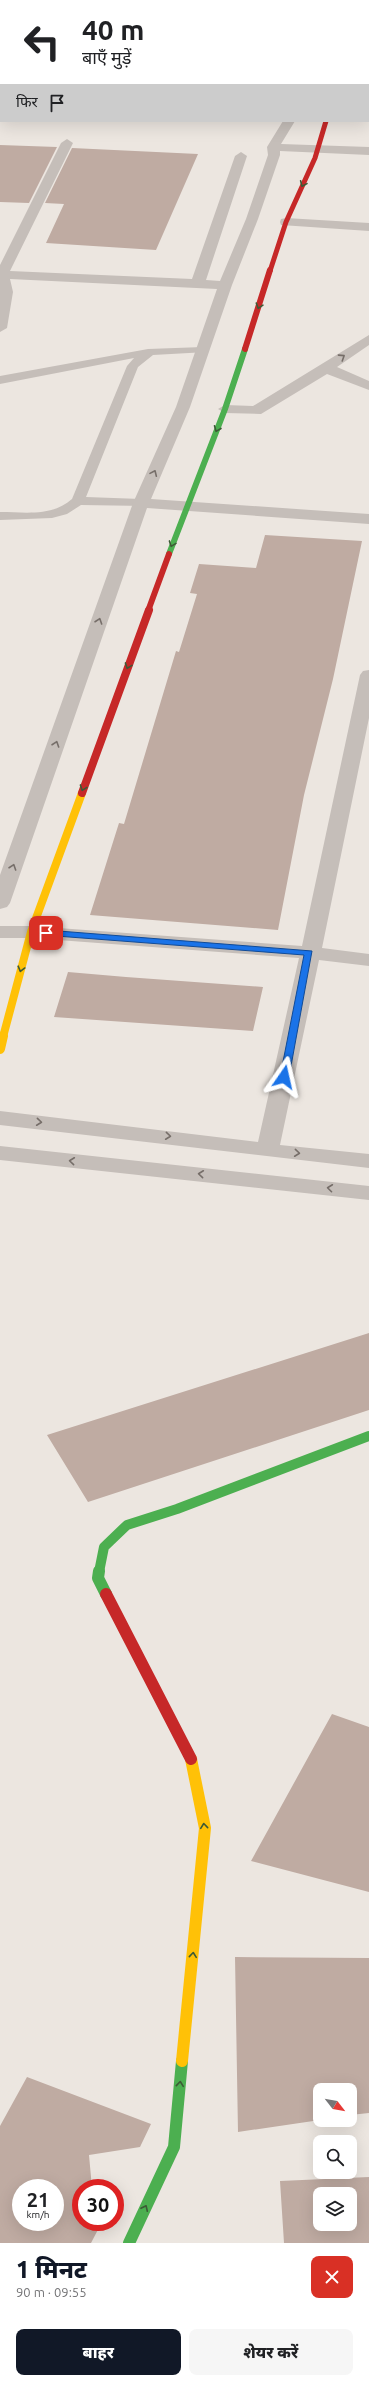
<!DOCTYPE html>
<html lang="hi">
<head>
<meta charset="utf-8">
<style>
  :root { --surface:#fff; --page:#f6f6f6; --text:#202124; --muted:#757577; --accent:#111827 }
  body { margin:0; font-family:Ubuntu,"Noto Sans Devanagari",sans-serif; background:var(--page); color:var(--text); height:100vh; display:flex; flex-direction:column; font-size:15px; white-space:nowrap }
  * { box-sizing:border-box; margin:0 }
  p { font-size:13px; color:var(--muted) }
  .icon { flex:none; width:22px; height:22px; fill:none; stroke:currentColor; stroke-width:2; stroke-linecap:round; stroke-linejoin:round }
  .map { position:relative; height:2243px; overflow:hidden }
  .drawer { display:flex; flex-direction:column; background:var(--surface); flex:1 }
  .drawer>* { flex:none }
  .hud { position:absolute; left:0px; top:0px; width:369px; height:122px; box-shadow:0 4px 16px #0002; background:#fff; color:var(--text); overflow:hidden }
  .needle { width:26px; rotate:121deg }
  .controls { position:absolute; left:313px; top:2083px; display:grid; gap:8px }
  .controls a { display:grid; place-items:center; width:44px; height:44px; border-radius:8px; background:var(--surface); box-shadow:0 4px 16px #0002; font-size:20px }
  .speed { position:absolute; left:12px; top:2179px; display:flex; gap:8px; font-size:20px; font-weight:700; text-align:center }
  .speed>* { display:grid; place-content:center; width:52px; height:52px; border-radius:50%; background:var(--surface); box-shadow:0 4px 16px #0002; line-height:1 }
  .speed small { font-size:10px; font-weight:400 }
  .speed .limit { border:6px solid #d22; background:#fff; color:#111 }
  .pin { position:absolute; display:grid; place-items:center; width:34px; height:34px; color:#fff; margin:-17px; border-radius:8px; box-shadow:0 2px 6px #0006 }
  .me { position:absolute; width:44px; margin:-22px; rotate:11deg; stroke-linejoin:round; filter:drop-shadow(0 0 3px #0008) }
  .turn { display:flex; align-items:center; gap:14px; height:84px; padding:0 16px; font-size:18px }
  .turn .icon { width:52px; height:52px; stroke-width:2.5 }
  .turn b { display:block; font-size:28px; line-height:34px }
  .then { display:flex; align-items:center; height:38px; padding:0 16px; background:#0003; gap:8px; font-size:15px }
  .round { display:grid; place-items:center; flex:none; width:42px; height:42px; border-radius:8px; background:var(--page) }
  .headline { display:flex; align-items:center; justify-content:space-between; height:68px; padding:0 16px }
  h1 { font-size:24px; font-weight:800; line-height:30px; color:var(--accent) }
  .primary-button { display:flex; gap:8px; margin-top:auto; padding:8px 16px }
  .primary-button a { flex:1; height:46px; border-radius:8px; background:var(--accent); color:#fff; font-size:16px; font-weight:800; line-height:46px; text-align:center }
  .primary-button a+a { background:var(--page); color:var(--text) }
  .map>svg:first-child { display:block }
  .building { fill:#bfaba2; fill-rule:evenodd }
  .lines { fill:none; stroke-linecap:round; stroke-linejoin:round }
  .lane { fill:#c5beb9; fill-rule:evenodd }
  .street { fill:#c5beb9; fill-rule:evenodd }
  .fast-far2 { stroke:#4caf50; stroke-width:6 }
  .fast-far1 { stroke:#4caf50; stroke-width:10 }
  .fast { stroke:#4caf50; stroke-width:12 }
  .slow-far2 { stroke:#ffc107; stroke-width:8 }
  .slow-far1 { stroke:#ffc107; stroke-width:10 }
  .slow { stroke:#ffc107; stroke-width:12 }
  .jam-far3 { stroke:#c62828; stroke-width:5 }
  .jam-far2 { stroke:#c62828; stroke-width:6 }
  .jam-far1 { stroke:#c62828; stroke-width:8 }
  .jam { stroke:#c62828; stroke-width:12 }
  .oneway { stroke:#3d5a36 }
  .oneway2 { stroke:#766e69 }
  .route { fill:#1a73e8; stroke:#114b97 }
</style>
</head>
<body>
<div class="map">
<svg width="369" height="2243" viewBox="0 0 369 2243">
  <rect width="100%" height="100%" fill="#ece6e0"/>
  <path class="building" d="M 0,145 L 57,147 L 29,203 L 0,202 Z
    M 72,148 L 198,154 L 156,250 L 46,243 L 64,204 L 45,203 Z
    M 265,535 L 362,541 L 333,679 L 304,795 L 278,930 L 90,915 L 119,823 L 124,824 L 176,651 L 179,652 L 197,594 L 190,593 L 199,564 L 256,568 Z
    M 68,972 L 126,977 L 263,987 L 253,1031 L 54,1017 Z
    M 369,1333 L 369,1410 L 88,1502 L 47,1435 Z
    M 332,1714 L 369,1727 L 369,1892 L 251,1861 Z
    M 235,1957 L 369,1958 L 369,2113 L 350,2115 L 350,2090 L 320,2090 L 320,2120 L 238,2132 Z
    M 27,2077 L 151,2124 L 140,2147 L 89,2155 L 92,2188 L 81,2188 L 81,2222 L 102,2222 L 91,2243 L 0,2243 L 0,2126 ZM 21,2188 L 55,2188 L 55,2222 L 21,2222 Z
    M 369,2177 L 369,2243 L 284,2243 L 280,2181 ZM 320,2194 L 350,2194 L 350,2224 L 320,2224 Z"/>
  <g class="lines">
    <path class="lane" d="M 0,102 L 1,102 L 1,108 L 0,108 Z
      M 203,347 L 209,350 L 207,352 L 153,355 L 138,367 L 86,497 L 141,499 L 147,503 L 146,506 L 81,505 L 67,514 L 52,518 L 0,520 L 0,512 C 25,512 52,517 72,499 L 127,366 L 134,358 L 0,384 L 0,376 L 148,349 Z"/>
    <path class="street" d="M 355,0 L 365,0 L 365,1 L 355,1 Z
      M 283,121 L 295,121 L 281,144 L 369,147 L 369,155 L 280,151 L 280,155 L 258,219 L 232,285 L 190,407 L 151,499 L 369,514 L 369,524 L 147,508 L 10,903 L 7,907 L 0,909 L 0,875 L 133,503 L 176,407 L 217,289 L 10,279 L 13,292 L 7,328 L 0,332 L 0,265 L 61,143 L 67,139 L 73,143 L 10,271 L 192,279 L 235,156 L 241,152 L 247,156 L 206,280 L 220,281 L 246,219 L 268,155 L 267,147 Z
      M 286,218 L 369,223 L 369,231 L 281,225 L 280,222 L 281,219 Z
      M 369,335 L 369,345 L 337,367 L 369,381 L 369,390 L 327,374 L 261,414 L 225,413 L 218,409 L 225,405 L 253,406 Z
      M 369,670 L 369,718 L 322,948 L 369,954 L 369,966 L 319,960 L 280,1145 L 369,1154 L 369,1168 L 0,1125 L 0,1111 L 258,1142 L 299,958 L 31,938 L 0,938 L 0,926 L 31,926 L 302,946 L 360,675 L 363,671 Z
      M 0,1146 L 369,1186 L 369,1200 L 0,1160 Z"/>
    <path class="fast-far2" d="M 169,554 L 225,409 L 245,349"/>
    <path class="fast-far1" d="M 99,1572 L 104,1547 L 127,1525 L 177,1509 L 369,1436"/>
    <path class="fast" d="M 99,1571 L 98,1578 L 106,1594
      M 129,2243 L 174,2147 L 182,2061"/>
    <path class="slow-far2" d="M 3,1037 L 31,932 L 82,793"/>
    <path class="slow-far1" d="M 0,1049 L 3,1036"/>
    <path class="slow" d="M 182,2061 L 205,1828 L 191,1759"/>
    <path class="jam-far3" d="M 270,271 L 286,222 L 315,158 L 326,121"/>
    <path class="jam-far2" d="M 245,349 L 270,270
      M 148,611 L 169,554"/>
    <path class="jam-far1" d="M 82,793 L 149,610"/>
    <path class="jam" d="M 106,1594 L 191,1759"/>
  </g>
  <defs><path id="oneway-chevron" d="M-2-3.5L2.5 0L-2 3.5" fill="none" stroke-width="1.6" stroke-linecap="round" stroke-linejoin="round"/></defs>
  <g class="oneway">
    <use href="#oneway-chevron" transform="translate(303 184) rotate(114)"/>
    <use href="#oneway-chevron" transform="translate(259 306) rotate(108)"/>
    <use href="#oneway-chevron" transform="translate(217 429) rotate(112)"/>
    <use href="#oneway-chevron" transform="translate(172 544) rotate(110)"/>
    <use href="#oneway-chevron" transform="translate(128 666) rotate(110)"/>
    <use href="#oneway-chevron" transform="translate(83 788) rotate(110)"/>
    <use href="#oneway-chevron" transform="translate(21 969) rotate(105)"/>
    <use href="#oneway-chevron" transform="translate(204 1826) rotate(-96)"/>
    <use href="#oneway-chevron" transform="translate(193 1955) rotate(-84)"/>
    <use href="#oneway-chevron" transform="translate(180 2084) rotate(-84)"/>
    <use href="#oneway-chevron" transform="translate(145 2208) rotate(-65)"/>
  </g>
  <g class="oneway2">
    <use href="#oneway-chevron" transform="translate(342 357) rotate(-33)"/>
    <use href="#oneway-chevron" transform="translate(154 473) rotate(-66)"/>
    <use href="#oneway-chevron" transform="translate(99 621) rotate(-71)"/>
    <use href="#oneway-chevron" transform="translate(56 744) rotate(-71)"/>
    <use href="#oneway-chevron" transform="translate(13 867) rotate(-71)"/>
    <use href="#oneway-chevron" transform="translate(39 1122) rotate(6)"/>
    <use href="#oneway-chevron" transform="translate(168 1136) rotate(6)"/>
    <use href="#oneway-chevron" transform="translate(297 1153) rotate(6)"/>
    <use href="#oneway-chevron" transform="translate(72 1161) rotate(-174)"/>
    <use href="#oneway-chevron" transform="translate(201 1174) rotate(-174)"/>
    <use href="#oneway-chevron" transform="translate(330 1188) rotate(-173)"/>
  </g>
  <path class="route" d="M 46,930 L 312,951 L 289,1077 L 284,1080 L 280,1077 L 304,955 L 43,935 L 43,931 Z"/>
</svg>
<div class="controls">
<a><svg class="needle" viewBox="-14 -14 28 28"><path d="M0-13l5 13h-10z" fill="#e53935"/><path d="M0 13l5-13h-10z" fill="#757577"/></svg></a>
<a><svg class="icon" aria-label="search" viewBox="0 0 24 24"><circle cx="10" cy="10" r="6"/><path d="M15 15l6 6"/></svg></a>
<a><svg class="icon" aria-label="layers" viewBox="0 0 24 24"><path d="M12 4l9 5-9 5-9-5zM3 14l9 5 9-5"/></svg></a>
</div>
<div class="speed"><div>21<small>km/h</small></div><div class="limit">30</div></div>
<div class="pin" style="left:46px;top:933px;background:#d93025"><svg class="icon" aria-label="arrive" viewBox="0 0 24 24"><path d="M6 21V4h12l-3 4 3 4H6"/></svg></div>
<svg class="me" style="left:284px;top:1077px" viewBox="-20 -20 40 40"><path d="M0-17L14 15 0 8-14 15z" fill="#1a73e8" stroke="#fff" stroke-width="4"/></svg>
<div class="hud">
<div class="turn"><svg class="icon" aria-label="left" viewBox="0 0 24 24"><path d="M17 20v-9H6M10 6l-5 5 5 5"/></svg><div><b>40 m</b>बाएँ मुड़ें</div></div>
<div class="then">फिर<svg class="icon" aria-label="arrive" viewBox="0 0 24 24"><path d="M6 21V4h12l-3 4 3 4H6"/></svg></div>
</div>
</div>
<section class="drawer">
<div class="headline"><div><h1>1 मिनट</h1><p>90 m · 09:55</p></div><a class="round" style="background:#d93025;color:#fff"><svg class="icon" aria-label="close" viewBox="0 0 24 24"><path d="M6 6l12 12M18 6L6 18"/></svg></a></div>
<div class="primary-button"><a>बाहर</a><a>शेयर करें</a></div>
</section>
</body>
</html>
